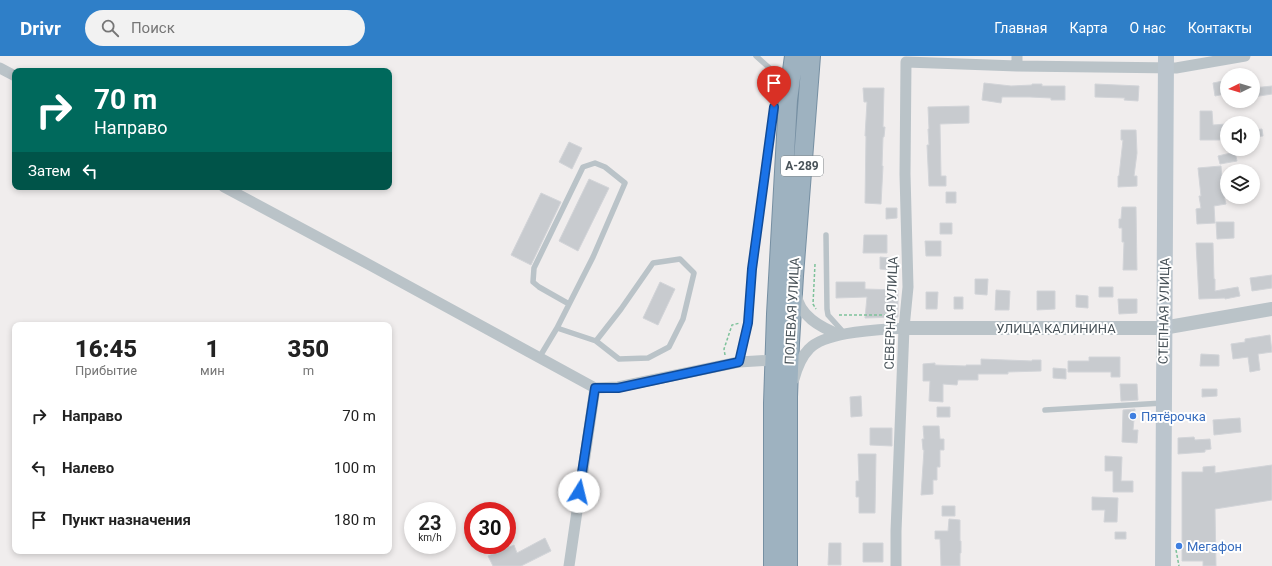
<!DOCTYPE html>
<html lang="ru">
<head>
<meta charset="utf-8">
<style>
  :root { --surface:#fff; --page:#f2f2f2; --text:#222; --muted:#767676; --accent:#2f7fc8 }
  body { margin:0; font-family:Roboto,sans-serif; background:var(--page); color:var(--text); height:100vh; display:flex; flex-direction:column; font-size:15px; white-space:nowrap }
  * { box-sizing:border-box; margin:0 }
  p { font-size:13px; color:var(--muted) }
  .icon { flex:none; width:22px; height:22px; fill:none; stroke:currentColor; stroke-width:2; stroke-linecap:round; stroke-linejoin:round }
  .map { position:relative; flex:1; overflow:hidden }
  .panel { position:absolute; left:12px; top:266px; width:380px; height:232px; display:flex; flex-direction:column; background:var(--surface); border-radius:8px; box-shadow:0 2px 6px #0003 }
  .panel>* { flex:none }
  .hud { position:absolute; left:12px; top:12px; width:380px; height:122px; border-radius:8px; box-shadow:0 2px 6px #0003; background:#00695c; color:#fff; overflow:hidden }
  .needle { width:26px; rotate:265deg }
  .controls { position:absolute; left:1220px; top:12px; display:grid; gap:8px }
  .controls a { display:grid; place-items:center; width:40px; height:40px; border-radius:50%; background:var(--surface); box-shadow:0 2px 6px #0003; font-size:20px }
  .speed { position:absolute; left:404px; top:446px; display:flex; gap:8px; font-size:20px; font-weight:700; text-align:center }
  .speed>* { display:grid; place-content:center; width:52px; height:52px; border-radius:50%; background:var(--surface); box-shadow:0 2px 6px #0003; line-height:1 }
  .speed small { font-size:10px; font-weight:400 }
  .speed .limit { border:6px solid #d22; background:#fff; color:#111 }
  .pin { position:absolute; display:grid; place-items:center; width:34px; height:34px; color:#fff; margin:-41px -17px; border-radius:50% 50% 50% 0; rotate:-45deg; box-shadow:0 0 4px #0007 }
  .pin .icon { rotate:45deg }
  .me { position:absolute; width:44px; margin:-22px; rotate:9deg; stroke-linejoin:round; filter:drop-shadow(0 0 3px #0008) }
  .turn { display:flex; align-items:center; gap:14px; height:84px; padding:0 16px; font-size:18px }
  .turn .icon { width:52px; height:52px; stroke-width:2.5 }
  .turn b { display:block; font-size:28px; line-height:34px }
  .then { display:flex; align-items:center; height:38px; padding:0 16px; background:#0003; gap:8px; font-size:15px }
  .eta { display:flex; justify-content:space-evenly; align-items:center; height:68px; text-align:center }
  .eta b { font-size:24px; font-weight:800; line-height:28px }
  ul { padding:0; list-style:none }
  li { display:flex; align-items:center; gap:12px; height:52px; padding:0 16px }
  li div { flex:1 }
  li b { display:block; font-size:15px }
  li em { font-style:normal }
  header { display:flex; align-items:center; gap:24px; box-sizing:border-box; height:56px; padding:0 20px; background:var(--accent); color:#fff }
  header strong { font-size:19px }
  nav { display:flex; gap:22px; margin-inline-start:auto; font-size:14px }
  .search { width:280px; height:36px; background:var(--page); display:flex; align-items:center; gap:10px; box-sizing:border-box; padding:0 14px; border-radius:22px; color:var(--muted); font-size:15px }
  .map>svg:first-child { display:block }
  .building { fill:#c8cbcf; stroke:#d2d4d8 }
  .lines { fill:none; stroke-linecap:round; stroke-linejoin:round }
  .trunk-casing { stroke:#768fa2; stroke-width:20 }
  .path { stroke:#7dc29a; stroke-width:1.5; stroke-dasharray:3 2; stroke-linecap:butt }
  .service { stroke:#bac3c8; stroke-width:5.5 }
  .minor { stroke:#bac3c8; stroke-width:11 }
  .tertiary { stroke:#bac3c8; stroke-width:14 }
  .secondary { stroke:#bbc5cd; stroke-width:16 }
  .trunk { stroke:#9eb2c0; stroke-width:18 }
  .route-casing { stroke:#114b97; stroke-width:10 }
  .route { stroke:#1a73e8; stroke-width:7 }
  .shop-dot { fill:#3f7fe0; stroke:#fff; stroke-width:1.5 }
  .labels { text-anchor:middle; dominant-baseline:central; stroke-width:4; stroke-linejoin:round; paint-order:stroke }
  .shield { fill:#fff; stroke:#7f868a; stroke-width:1 }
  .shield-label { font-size:12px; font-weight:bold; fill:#485258 }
  .street-label { font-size:13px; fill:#485258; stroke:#fff }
  .shop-label { font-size:13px; fill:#366cbe; stroke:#fff; text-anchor:start }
</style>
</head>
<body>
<header>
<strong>Drivr</strong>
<div class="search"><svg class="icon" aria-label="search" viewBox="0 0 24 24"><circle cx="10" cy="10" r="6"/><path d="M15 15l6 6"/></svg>Поиск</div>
<nav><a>Главная</a><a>Карта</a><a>О нас</a><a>Контакты</a></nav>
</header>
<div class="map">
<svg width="1272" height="510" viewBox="0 0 1272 510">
  <rect width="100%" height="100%" fill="#f0eded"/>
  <path class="building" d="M 1223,25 L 1225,38 L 1215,40 L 1213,27 Z
    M 984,27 L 1011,30 L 1032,29 L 1032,28 L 1042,28 L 1042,30 L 1065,30 L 1065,44 L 1051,44 L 1051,42 L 1030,41 L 1002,41 L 1001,47 L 982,44 Z
    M 1095,28 L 1139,30 L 1138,45 L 1124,44 L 1125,42 L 1095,41 Z
    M 1272,30 L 1272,38 L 1253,41 L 1253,32 Z
    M 863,32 L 884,32 L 883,71 L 885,71 L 884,81 L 883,81 L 882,110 L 883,110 L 881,148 L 865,147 L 866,80 L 865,80 L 867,46 L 864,46 Z
    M 969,50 L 969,67 L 940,68 L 941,120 L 946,120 L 946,130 L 929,130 L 927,89 L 929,89 L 928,73 L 929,73 L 928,51 Z
    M 1200,55 L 1212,55 L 1213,69 L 1227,68 L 1227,84 L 1200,84 Z
    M 1262,73 L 1263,80 L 1253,81 L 1253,74 Z
    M 1121,74 L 1136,74 L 1137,97 L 1134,120 L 1137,120 L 1137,130 L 1118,131 L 1118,120 L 1119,120 L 1123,84 L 1121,84 Z
    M 569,86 L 582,92 L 572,113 L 559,106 Z
    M 1235,96 L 1237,105 L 1220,108 L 1218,100 Z
    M 1221,110 L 1223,136 L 1226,148 L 1214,150 L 1215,167 L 1197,168 L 1196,153 L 1201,152 L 1199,140 L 1201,140 L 1198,112 Z
    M 589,123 L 609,132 L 578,195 L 559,185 Z
    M 946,136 L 956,136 L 956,147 L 946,147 Z
    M 541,137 L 561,146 L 531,209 L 511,199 Z
    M 1122,151 L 1136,151 L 1137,214 L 1123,214 L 1124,186 L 1122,186 L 1122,172 L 1119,172 L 1119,163 L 1121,163 Z
    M 886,152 L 897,152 L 897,162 L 886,163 Z
    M 1216,166 L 1234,166 L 1234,182 L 1217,183 Z
    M 940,167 L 952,167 L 952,178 L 940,178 Z
    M 864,179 L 887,179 L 887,197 L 863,197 Z
    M 925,185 L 941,185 L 941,200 L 926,200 Z
    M 1196,187 L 1213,187 L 1214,223 L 1215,223 L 1215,235 L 1238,231 L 1240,240 L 1225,243 L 1225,242 L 1199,243 Z
    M 880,201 L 890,202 L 889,214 L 880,213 Z
    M 1272,219 L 1272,232 L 1252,235 L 1250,222 Z
    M 975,223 L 988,223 L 987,239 L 975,238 Z
    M 660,226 L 675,233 L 658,269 L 643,262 Z
    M 836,226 L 865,226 L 865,233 L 898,234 L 898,261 L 865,262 L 867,241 L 836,242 Z
    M 1099,231 L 1113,231 L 1113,241 L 1099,241 Z
    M 996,234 L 1010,235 L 1009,254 L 995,254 Z
    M 1037,235 L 1055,235 L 1055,253 L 1037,254 Z
    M 926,236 L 938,236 L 937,253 L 926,253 Z
    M 1076,239 L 1088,240 L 1088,252 L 1076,251 Z
    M 954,241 L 963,241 L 963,253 L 954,253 Z
    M 1118,243 L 1137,243 L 1137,257 L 1119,258 Z
    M 1270,279 L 1272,296 L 1258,298 L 1260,314 L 1250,316 L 1248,301 L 1233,303 L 1231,288 L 1245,286 L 1245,283 Z
    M 1201,298 L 1219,299 L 1219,310 L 1200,310 Z
    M 1089,301 L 1120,301 L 1120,321 L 1111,321 L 1111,316 L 1068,316 L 1068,305 L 1089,305 Z
    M 981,303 L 1032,305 L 1032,304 L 1041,304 L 1041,315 L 1008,316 L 1008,318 L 978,318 L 978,324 L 958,324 L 957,329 L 943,328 L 943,346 L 929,345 L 930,325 L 923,325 L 923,308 L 935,307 L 935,309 L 966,310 L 966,309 L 981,309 Z
    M 1053,312 L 1066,313 L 1066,323 L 1053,322 Z
    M 1120,328 L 1137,328 L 1138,344 L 1121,345 Z
    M 1202,333 L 1217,333 L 1217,340 L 1202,341 Z
    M 861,340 L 862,360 L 851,361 L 850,341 Z
    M 937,351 L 950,351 L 950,361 L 937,361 Z
    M 1135,353 L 1133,374 L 1138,374 L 1137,387 L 1122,386 L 1123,354 Z
    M 1240,362 L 1241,376 L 1214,379 L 1213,364 Z
    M 923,370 L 939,370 L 940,383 L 944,383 L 944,394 L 940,394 L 940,411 L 937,411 L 937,424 L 933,424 L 933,438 L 921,439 L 924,394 L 923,394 L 922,383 L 924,383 Z
    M 870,372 L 892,372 L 892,390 L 870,389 Z
    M 1194,381 L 1195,384 L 1210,383 L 1211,393 L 1205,394 L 1205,396 L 1178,398 L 1178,382 Z
    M 858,398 L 876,398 L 875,457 L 859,457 L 859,441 L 856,441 L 856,425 L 859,425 Z
    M 1105,400 L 1122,401 L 1121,425 L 1133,425 L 1133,436 L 1113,436 L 1113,415 L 1105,415 Z
    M 1272,409 L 1272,444 L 1215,453 L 1216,510 L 1203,510 L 1203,505 L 1182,505 L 1182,416 L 1203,416 L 1203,411 L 1215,410 L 1215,417 Z
    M 1092,441 L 1118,442 L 1117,466 L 1104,466 L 1105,454 L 1092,454 Z
    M 942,450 L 955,450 L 955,460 L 942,460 Z
    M 949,463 L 960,464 L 960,485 L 961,485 L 961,497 L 960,497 L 960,510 L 941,510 L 940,483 L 935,483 L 935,475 L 948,475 Z
    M 1115,476 L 1126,476 L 1126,483 L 1115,483 Z
    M 545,482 L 551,495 L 521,510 L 493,510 L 488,500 L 514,489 L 517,497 Z
    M 829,487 L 841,487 L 841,509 L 828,509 Z
    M 863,487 L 883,487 L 883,506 L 863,506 Z"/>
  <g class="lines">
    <g class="trunk-casing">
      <path id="trunk" d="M 773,510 L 773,347 L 776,258 L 788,44 L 794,0
        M 788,510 L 788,341 L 790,287 L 794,220 L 811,0"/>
    </g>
    <path class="path" d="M 815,208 L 813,248 L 816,253
      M 839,259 L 895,259
      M 725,299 L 724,293 L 732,269 L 740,267
      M 1176,494 L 1179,510"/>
    <path class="service" d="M 826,179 L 827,253 L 828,259 L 845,278
      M 557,272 L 593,201 L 625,127 L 605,111 L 595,107 L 583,111 L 534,212 L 533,226 L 539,231 L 569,248
      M 539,302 L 557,272 L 596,285 L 619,303 L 648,302 L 669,291 L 683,263 L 694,217 L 680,203 L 653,207 L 621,253 L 596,285
      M 739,306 L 748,267 L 752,213 L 776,36 L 774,16 L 756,0
      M 1045,354 L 1163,347"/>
    <path class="minor" d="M 1017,0 L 1017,10
      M 906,6 L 1017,10 L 1176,12 L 1245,0
      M 0,12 L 15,20
      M 224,131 L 368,208 L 595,332 L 618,331 L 739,306 L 774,304
      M 796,237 C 799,260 820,271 840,279
      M 794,323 C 797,312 801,301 809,293 C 826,275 880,274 904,272
      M 569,510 L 595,332
      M 896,510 L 896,475 L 904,272 L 908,231 L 905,118 L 906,6"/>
    <path class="tertiary" d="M 904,272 L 1163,272 L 1272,253"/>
    <path class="secondary" d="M 1163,510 L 1166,0"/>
    <use href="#trunk" class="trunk"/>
  </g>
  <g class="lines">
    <g class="route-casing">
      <path id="route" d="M 579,436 L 595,332 L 618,332 L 739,306 L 748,267 L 752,213 L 774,51"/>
    </g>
    <use href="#route" class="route"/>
  </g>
  <g class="shop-dot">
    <circle cx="1133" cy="360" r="4"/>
    <circle cx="1179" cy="490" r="4"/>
  </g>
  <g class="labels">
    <rect class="shield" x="781" y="100" width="42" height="20" rx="3"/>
    <g class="shield-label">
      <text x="802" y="110">А-289</text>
    </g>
    <g class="street-label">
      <text transform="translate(792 255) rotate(-87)">ПОЛЕВАЯ УЛИЦА</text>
      <text transform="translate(1164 255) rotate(-89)">СТЕПНАЯ УЛИЦА</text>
      <text transform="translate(891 257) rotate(-88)">СЕВЕРНАЯ УЛИЦА</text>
      <text x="1056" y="272">УЛИЦА КАЛИНИНА</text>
    </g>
    <g class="shop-label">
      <text x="1141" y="360">Пятёрочка</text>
      <text x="1187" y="490">Мегафон</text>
    </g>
  </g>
</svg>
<div class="controls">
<a><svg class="needle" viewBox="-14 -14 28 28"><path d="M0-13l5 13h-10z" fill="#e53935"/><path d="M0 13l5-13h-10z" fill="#767676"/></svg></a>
<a><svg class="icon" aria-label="sound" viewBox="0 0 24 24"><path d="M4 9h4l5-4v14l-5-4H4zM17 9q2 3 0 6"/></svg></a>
<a><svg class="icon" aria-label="layers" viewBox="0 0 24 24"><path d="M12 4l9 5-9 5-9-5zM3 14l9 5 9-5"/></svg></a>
</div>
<div class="speed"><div>23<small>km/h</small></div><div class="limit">30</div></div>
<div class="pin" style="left:774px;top:51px;background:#d93025"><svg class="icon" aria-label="arrive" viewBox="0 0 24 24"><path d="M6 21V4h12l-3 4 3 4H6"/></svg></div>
<svg class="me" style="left:579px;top:436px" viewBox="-20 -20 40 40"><circle r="19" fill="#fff"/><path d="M0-13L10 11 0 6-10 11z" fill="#1a73e8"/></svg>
<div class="hud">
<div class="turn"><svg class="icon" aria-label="right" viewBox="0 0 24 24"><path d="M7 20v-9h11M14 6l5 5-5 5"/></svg><div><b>70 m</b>Направо</div></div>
<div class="then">Затем<svg class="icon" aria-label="left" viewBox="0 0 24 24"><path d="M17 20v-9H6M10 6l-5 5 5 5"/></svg></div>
</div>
<section class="panel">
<div class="eta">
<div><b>16:45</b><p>Прибытие</p></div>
<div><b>1</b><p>мин</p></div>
<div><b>350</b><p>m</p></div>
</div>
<ul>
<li><svg class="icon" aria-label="right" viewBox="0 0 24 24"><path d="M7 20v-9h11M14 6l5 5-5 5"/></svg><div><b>Направо</b></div><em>70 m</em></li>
<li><svg class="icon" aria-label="left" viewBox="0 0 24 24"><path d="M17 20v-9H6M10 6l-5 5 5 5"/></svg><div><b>Налево</b></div><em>100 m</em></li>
<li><svg class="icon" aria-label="arrive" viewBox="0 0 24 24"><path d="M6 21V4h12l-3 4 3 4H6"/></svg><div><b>Пункт назначения</b></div><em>180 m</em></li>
</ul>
</section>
</div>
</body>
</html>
